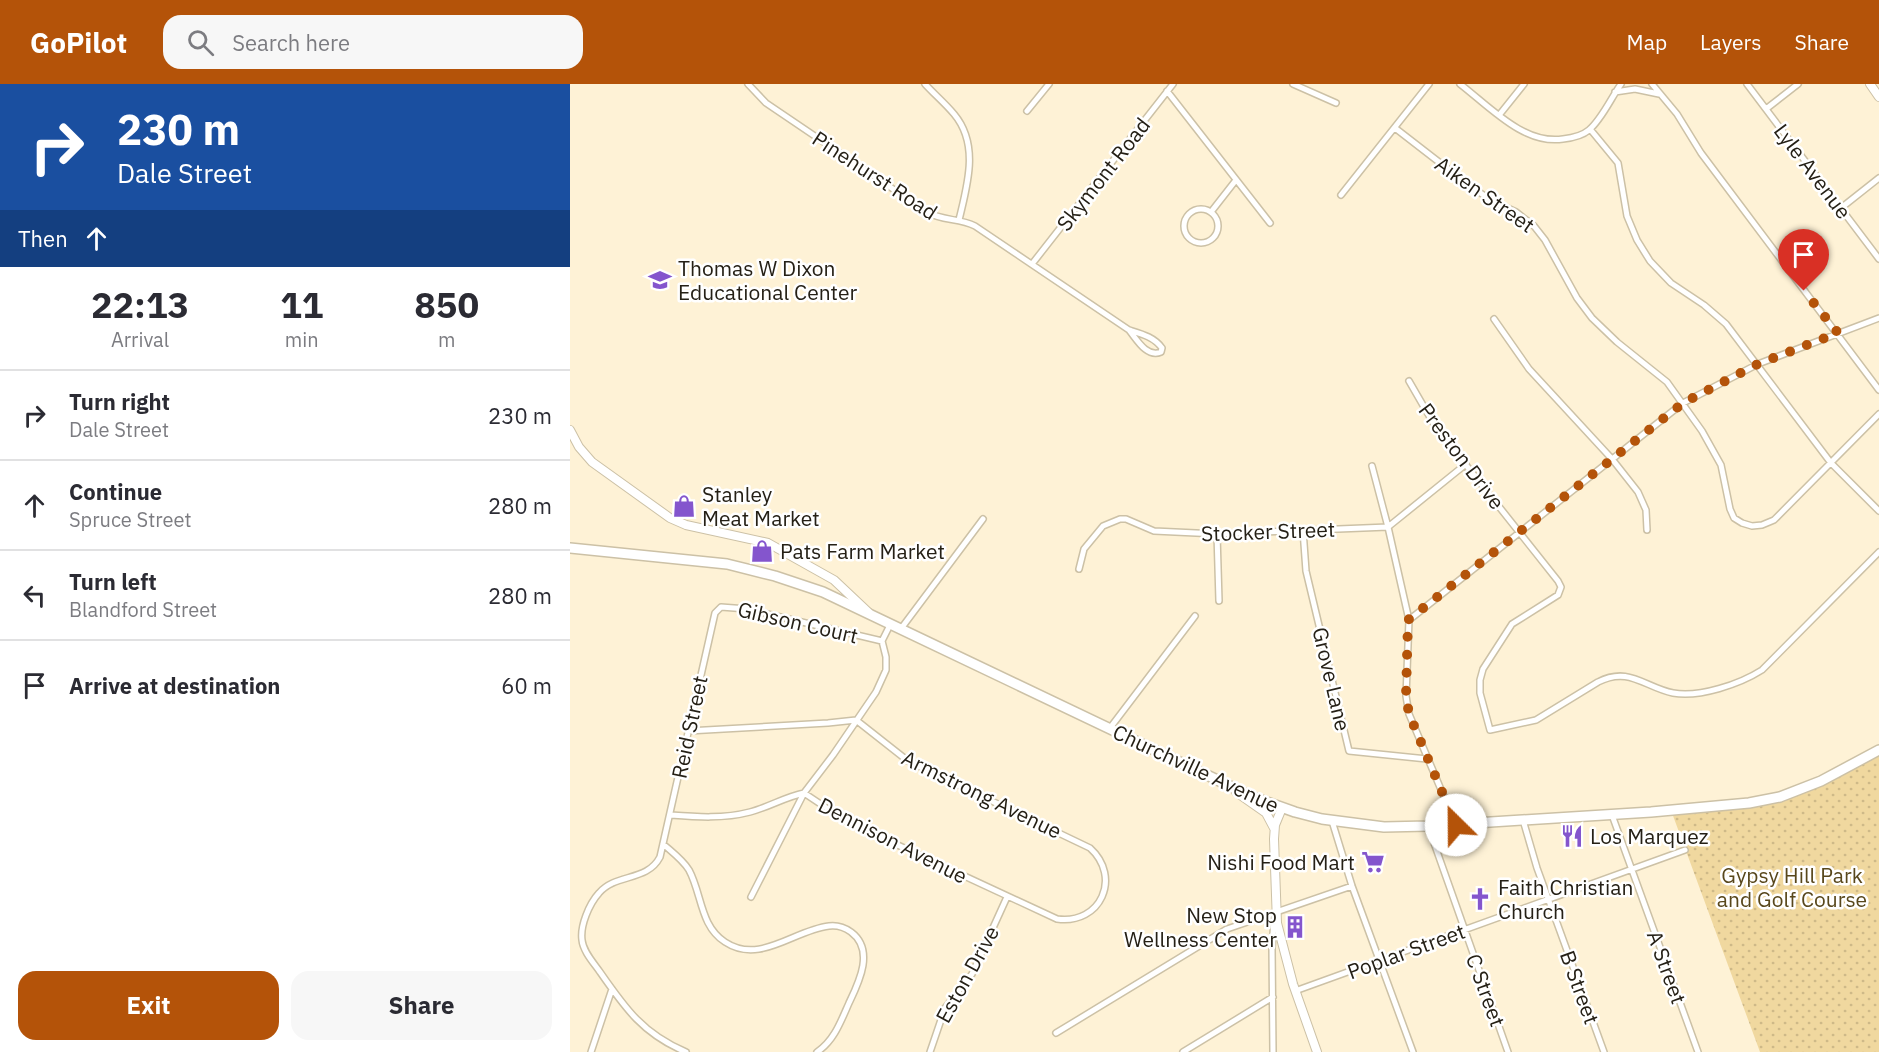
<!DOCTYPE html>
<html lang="en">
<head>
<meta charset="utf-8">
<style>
  :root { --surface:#fff; --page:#f7f7f7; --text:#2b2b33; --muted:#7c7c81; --line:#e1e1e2; --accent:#b45309 }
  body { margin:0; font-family:"IBM Plex Sans",sans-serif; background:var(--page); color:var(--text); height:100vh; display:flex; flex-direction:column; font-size:22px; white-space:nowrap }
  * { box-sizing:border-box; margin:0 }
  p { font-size:20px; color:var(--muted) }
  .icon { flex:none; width:33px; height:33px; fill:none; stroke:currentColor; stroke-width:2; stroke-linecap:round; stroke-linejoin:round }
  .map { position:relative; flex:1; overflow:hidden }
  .panel { display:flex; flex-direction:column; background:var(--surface); width:570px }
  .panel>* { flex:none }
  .banner { background:#1a4fa0; color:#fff; overflow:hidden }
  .pin { position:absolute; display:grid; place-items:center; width:51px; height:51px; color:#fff; margin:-62px -26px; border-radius:50% 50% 50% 0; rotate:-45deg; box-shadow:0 0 6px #0007 }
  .pin .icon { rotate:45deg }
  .me { position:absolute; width:66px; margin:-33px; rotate:337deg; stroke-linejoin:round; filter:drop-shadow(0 0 4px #0008) }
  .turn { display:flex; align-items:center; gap:21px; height:126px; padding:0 18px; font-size:27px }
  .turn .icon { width:78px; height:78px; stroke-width:2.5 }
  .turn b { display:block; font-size:42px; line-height:51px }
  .then { display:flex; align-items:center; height:57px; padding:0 18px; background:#0003; gap:12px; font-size:22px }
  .eta { display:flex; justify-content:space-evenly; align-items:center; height:102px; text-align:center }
  .eta b { font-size:36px; font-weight:800; line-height:42px }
  .button { display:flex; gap:12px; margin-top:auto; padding:12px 18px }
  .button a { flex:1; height:69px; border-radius:18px; background:var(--accent); color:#fff; font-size:24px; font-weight:800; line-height:69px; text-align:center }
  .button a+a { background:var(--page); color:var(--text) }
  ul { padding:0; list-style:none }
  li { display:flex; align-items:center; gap:18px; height:90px; padding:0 18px; border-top:2px solid var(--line) }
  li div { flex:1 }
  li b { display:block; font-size:22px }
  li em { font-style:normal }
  header { display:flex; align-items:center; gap:36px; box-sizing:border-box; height:84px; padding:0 30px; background:var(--accent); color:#fff }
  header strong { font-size:28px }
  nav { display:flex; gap:33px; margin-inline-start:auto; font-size:21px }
  .search { width:420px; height:54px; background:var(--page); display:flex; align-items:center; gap:15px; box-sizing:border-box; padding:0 21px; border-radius:18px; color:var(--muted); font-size:22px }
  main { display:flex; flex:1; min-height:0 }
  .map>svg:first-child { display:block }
  .grass { fill:url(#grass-dots) }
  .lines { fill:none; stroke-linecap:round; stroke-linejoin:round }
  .street-casing { stroke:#ccc1a6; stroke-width:8 }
  .secondary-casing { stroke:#ccc1a6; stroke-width:10 }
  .primary-casing { stroke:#ccc1a6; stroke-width:12 }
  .street { stroke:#fff; stroke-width:5 }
  .secondary { stroke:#fff; stroke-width:8 }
  .primary { stroke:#fff; stroke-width:9 }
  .route { stroke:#b45309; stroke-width:10; stroke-dasharray:0 18 }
  .labels { text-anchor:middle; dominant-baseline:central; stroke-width:5; stroke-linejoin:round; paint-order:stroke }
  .street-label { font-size:21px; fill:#252016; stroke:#fff }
  .poi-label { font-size:21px; fill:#252016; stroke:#fff; text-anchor:start }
  .park-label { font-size:21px; fill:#58471b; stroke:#fff }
</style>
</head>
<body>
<header>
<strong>GoPilot</strong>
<div class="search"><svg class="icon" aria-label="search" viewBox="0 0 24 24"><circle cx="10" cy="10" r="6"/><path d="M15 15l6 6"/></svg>Search here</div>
<nav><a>Map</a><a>Layers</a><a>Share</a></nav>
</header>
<main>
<section class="panel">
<div class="banner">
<div class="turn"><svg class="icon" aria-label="right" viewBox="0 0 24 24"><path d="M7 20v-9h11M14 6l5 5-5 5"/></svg><div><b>230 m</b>Dale Street</div></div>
<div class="then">Then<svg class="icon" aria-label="ahead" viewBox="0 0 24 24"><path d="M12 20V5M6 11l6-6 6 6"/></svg></div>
</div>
<div class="eta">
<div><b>22:13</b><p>Arrival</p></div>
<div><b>11</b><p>min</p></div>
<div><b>850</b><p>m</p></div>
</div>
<ul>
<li><svg class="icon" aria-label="right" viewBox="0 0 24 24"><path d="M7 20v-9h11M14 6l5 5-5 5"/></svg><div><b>Turn right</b><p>Dale Street</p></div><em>230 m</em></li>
<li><svg class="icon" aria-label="ahead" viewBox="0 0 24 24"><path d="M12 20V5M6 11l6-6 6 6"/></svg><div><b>Continue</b><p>Spruce Street</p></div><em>280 m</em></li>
<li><svg class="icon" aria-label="left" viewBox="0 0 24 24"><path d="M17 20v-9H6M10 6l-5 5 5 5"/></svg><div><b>Turn left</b><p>Blandford Street</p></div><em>280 m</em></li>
<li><svg class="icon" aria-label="arrive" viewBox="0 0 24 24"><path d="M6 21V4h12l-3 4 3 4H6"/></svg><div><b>Arrive at destination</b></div><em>60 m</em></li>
</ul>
<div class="button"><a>Exit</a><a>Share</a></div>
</section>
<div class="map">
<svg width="1309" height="968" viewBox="0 0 1309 968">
  <defs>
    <pattern id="grass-dots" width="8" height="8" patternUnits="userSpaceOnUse" patternTransform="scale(1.5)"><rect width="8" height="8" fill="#f0d89f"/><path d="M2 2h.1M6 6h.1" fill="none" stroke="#ceb988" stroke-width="1.8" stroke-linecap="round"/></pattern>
  </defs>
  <rect width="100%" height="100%" fill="#fef2d6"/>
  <path class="grass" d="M 1309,670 L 1309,968 L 1190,968 L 1102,729 L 1190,720 Z"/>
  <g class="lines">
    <g class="street-casing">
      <path id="street" d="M 178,0 L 196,19 L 357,128 C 372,137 389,134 405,142 L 559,246 C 572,250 584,253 592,264 L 591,268 C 577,274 567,256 559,246
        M 355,0 C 364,10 375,19 384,30 C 410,61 397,102 389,136
        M 723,0 L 766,19
        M 890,0 C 920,23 954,61 993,55 C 1002,54 1012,52 1019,46 C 1032,35 1041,14 1051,0
        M 1082,0 L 1107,30 L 1131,69 L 1309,306
        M 1177,0 L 1309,175
        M 597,7 L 700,139
        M 1045,8 L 1065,5 L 1089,10
        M 1196,25 L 1228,0
        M 457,27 L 479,0
        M 930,30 L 954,0
        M 825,44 L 896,99 L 922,117 L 946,128 L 964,142 L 975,156 L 1007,214 L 1022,234 L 1047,258 L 1097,298 L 1132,347 L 1151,381 L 1160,425 L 1164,434 L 1172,439 L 1182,442 L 1192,441 L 1204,436 L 1309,330
        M 1020,45 L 1048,79 L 1057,132 L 1067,156 L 1080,177 L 1101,199 L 1134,221 L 1156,240 L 1261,379 L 1309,427
        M 771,111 L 859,0
        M 1271,124 L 1309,94
        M614 142a17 17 0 1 1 34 0a17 17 0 1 1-34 0Z
        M 641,128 L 666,96
        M 462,180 L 603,0
        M 924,235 L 959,285 L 1042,375 L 1068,408 L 1076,426 L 1077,446
        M 839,297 L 865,342 L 988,497 L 991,503 L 988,511 L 942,540 L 913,585 L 910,596 L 910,609 L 920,646 L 966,636 L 1028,598 C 1059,582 1074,603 1103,609 C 1129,614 1170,600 1192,586 L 1309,468
        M 802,382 L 818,443 L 839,536 L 836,612 L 839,630 L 886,741
        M 733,446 L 736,487 L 779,667 L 857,675
        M 647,450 L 649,517
        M 509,485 L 514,465 L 533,442 L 550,435 L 556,435 L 584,447 L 647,450 L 818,443 L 896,380
        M 839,536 L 1113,319 L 1188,280 L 1309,234
        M 330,546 L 413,435
        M 540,644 L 625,532
        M 100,731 C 127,733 153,735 180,728 C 199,723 215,713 234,709 L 276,737 L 487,835 C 531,841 552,793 520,764 L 338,677 L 286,636 L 258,639 L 118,647
        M 1042,731 L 1128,968
        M 953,736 L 967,784 L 1034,968
        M 762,737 L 782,802 L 843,968
        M 858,742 L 938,968
        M 93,760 C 102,768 113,776 119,786 C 132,810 130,842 155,858 C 190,881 224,846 259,842 C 267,841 274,843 281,848 C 305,866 289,898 279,919 C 271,937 264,957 247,968
        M 181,813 L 234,709 L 263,671 L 306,608 L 316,586 L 316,573 L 312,557 L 320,541
        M 725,907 L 1115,766
        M 486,949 L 657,845 L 782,802
        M 21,968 L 42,905
        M 116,968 C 73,950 55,924 30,888 C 23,878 13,867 12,856 C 10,842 19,820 29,809 C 46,789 77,798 90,773 L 145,529 L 151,523 L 177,525 L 312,557
        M 360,968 L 375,924 L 402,890 L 437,813
        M 613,968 L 703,913
        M 703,968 L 702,864 L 704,836"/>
    </g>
    <g class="secondary-casing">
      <path id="secondary" d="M 1300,0 L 1309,13
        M 0,346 L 9,363 L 22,378 L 100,434 L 116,441 L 198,459 L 264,496 L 299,529
        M 666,708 L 696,729 L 704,744
        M 712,724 L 705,741 L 704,755 L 707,839 L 723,900 L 747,968"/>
    </g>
    <g class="primary-casing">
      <path id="primary" d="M 0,464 L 157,480 L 205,492 L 253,508 L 683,713 L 725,728 L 752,735 L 814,743 L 858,742 L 1081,728 L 1179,719 L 1210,713 L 1251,697 L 1309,666"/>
    </g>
    <use href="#street" class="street"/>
    <use href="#secondary" class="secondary"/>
    <use href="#primary" class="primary"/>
  </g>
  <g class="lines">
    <path class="route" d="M 886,741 L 839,630 L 836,612 L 838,536 L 1113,319 L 1188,280 L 1268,249 L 1234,207"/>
  </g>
  <defs>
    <g id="school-bare" transform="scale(1.8)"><path d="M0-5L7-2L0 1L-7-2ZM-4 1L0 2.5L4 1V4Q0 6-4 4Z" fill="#8455cd" stroke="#fff" stroke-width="2.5" paint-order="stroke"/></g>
    <g id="shop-bare" transform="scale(1.8)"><path d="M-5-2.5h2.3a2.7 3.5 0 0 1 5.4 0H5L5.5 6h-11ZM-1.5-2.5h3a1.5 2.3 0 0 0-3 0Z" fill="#8455cd" stroke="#fff" stroke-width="2.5" paint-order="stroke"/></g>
    <g id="restaurant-bare" transform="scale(1.8)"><path d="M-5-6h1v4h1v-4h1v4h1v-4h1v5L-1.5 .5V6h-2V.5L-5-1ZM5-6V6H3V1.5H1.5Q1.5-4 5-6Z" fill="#8455cd" stroke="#fff" stroke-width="2.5" paint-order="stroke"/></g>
    <g id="supermarket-bare" transform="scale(1.8)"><path d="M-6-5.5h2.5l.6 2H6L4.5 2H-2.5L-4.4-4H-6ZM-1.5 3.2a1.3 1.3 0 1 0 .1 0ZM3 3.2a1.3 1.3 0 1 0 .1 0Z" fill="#8455cd" stroke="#fff" stroke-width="2.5" paint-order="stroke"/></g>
    <g id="church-bare" transform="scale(1.8)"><path d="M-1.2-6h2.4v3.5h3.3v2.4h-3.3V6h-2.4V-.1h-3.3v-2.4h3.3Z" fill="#8455cd" stroke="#fff" stroke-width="2.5" paint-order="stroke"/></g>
    <g id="building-bare" transform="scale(1.8)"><path d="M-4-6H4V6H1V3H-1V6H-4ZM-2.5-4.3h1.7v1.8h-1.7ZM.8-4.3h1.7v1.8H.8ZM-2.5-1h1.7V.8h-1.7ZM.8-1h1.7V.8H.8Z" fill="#8455cd" stroke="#fff" stroke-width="2.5" paint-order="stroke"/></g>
  </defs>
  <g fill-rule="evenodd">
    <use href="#school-bare" x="90" y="196"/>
    <use href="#shop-bare" x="114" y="422"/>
    <use href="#shop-bare" x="192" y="467"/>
    <use href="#restaurant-bare" x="1002" y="752"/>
    <use href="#supermarket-bare" x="803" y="778"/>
    <use href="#church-bare" x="910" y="815"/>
    <use href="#building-bare" x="725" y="843"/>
  </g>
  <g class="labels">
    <g class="street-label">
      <text transform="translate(1243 87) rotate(53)">Lyle Avenue</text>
      <text transform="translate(533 90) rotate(-52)">Skymont Road</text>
      <text transform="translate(305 91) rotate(33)">Pinehurst Road</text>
      <text transform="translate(915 110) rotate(35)">Aiken Street</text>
      <text transform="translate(892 372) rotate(53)">Preston Drive</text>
      <text transform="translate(698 447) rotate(-2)">Stocker Street</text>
      <text transform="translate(228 538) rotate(13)">Gibson Court</text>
      <text transform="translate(762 595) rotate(77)">Grove Lane</text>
      <text transform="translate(119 643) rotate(-78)">Reid Street</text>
      <text transform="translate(626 684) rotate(25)">Churchville Avenue</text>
      <text transform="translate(412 710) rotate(26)">Armstrong Avenue</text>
      <text transform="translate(323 756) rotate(27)">Dennison Avenue</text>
      <text transform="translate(836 867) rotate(-20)">Poplar Street</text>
      <text transform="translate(1097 883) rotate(70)">A Street</text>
      <text transform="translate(397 890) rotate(-61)">Eston Drive</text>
      <text transform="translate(1010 903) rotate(70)">B Street</text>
      <text transform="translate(916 906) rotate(70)">C Street</text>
    </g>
    <g class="poi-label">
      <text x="108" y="184">Thomas W Dixon<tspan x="108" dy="24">Educational Center</tspan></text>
      <text x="132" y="410">Stanley<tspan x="132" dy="24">Meat Market</tspan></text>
      <text x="210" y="467">Pats Farm Market</text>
      <text x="1020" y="752">Los Marquez</text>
      <text x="785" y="778" text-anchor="end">Nishi Food Mart</text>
      <text x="928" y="803">Faith Christian<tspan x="928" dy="24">Church</tspan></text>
      <text x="707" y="831" text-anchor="end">New Stop<tspan x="707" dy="24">Wellness Center</tspan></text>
    </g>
    <g class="park-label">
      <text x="1222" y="791">Gypsy Hill Park<tspan x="1222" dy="24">and Golf Course</tspan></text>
    </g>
  </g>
</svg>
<div class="pin" style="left:1234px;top:207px;background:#d93025"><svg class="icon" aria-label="arrive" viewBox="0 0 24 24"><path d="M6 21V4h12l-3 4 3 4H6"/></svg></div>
<svg class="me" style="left:886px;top:741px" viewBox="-20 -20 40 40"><circle r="19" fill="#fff"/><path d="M0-13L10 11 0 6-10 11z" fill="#b45309"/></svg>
</div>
</main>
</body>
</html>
